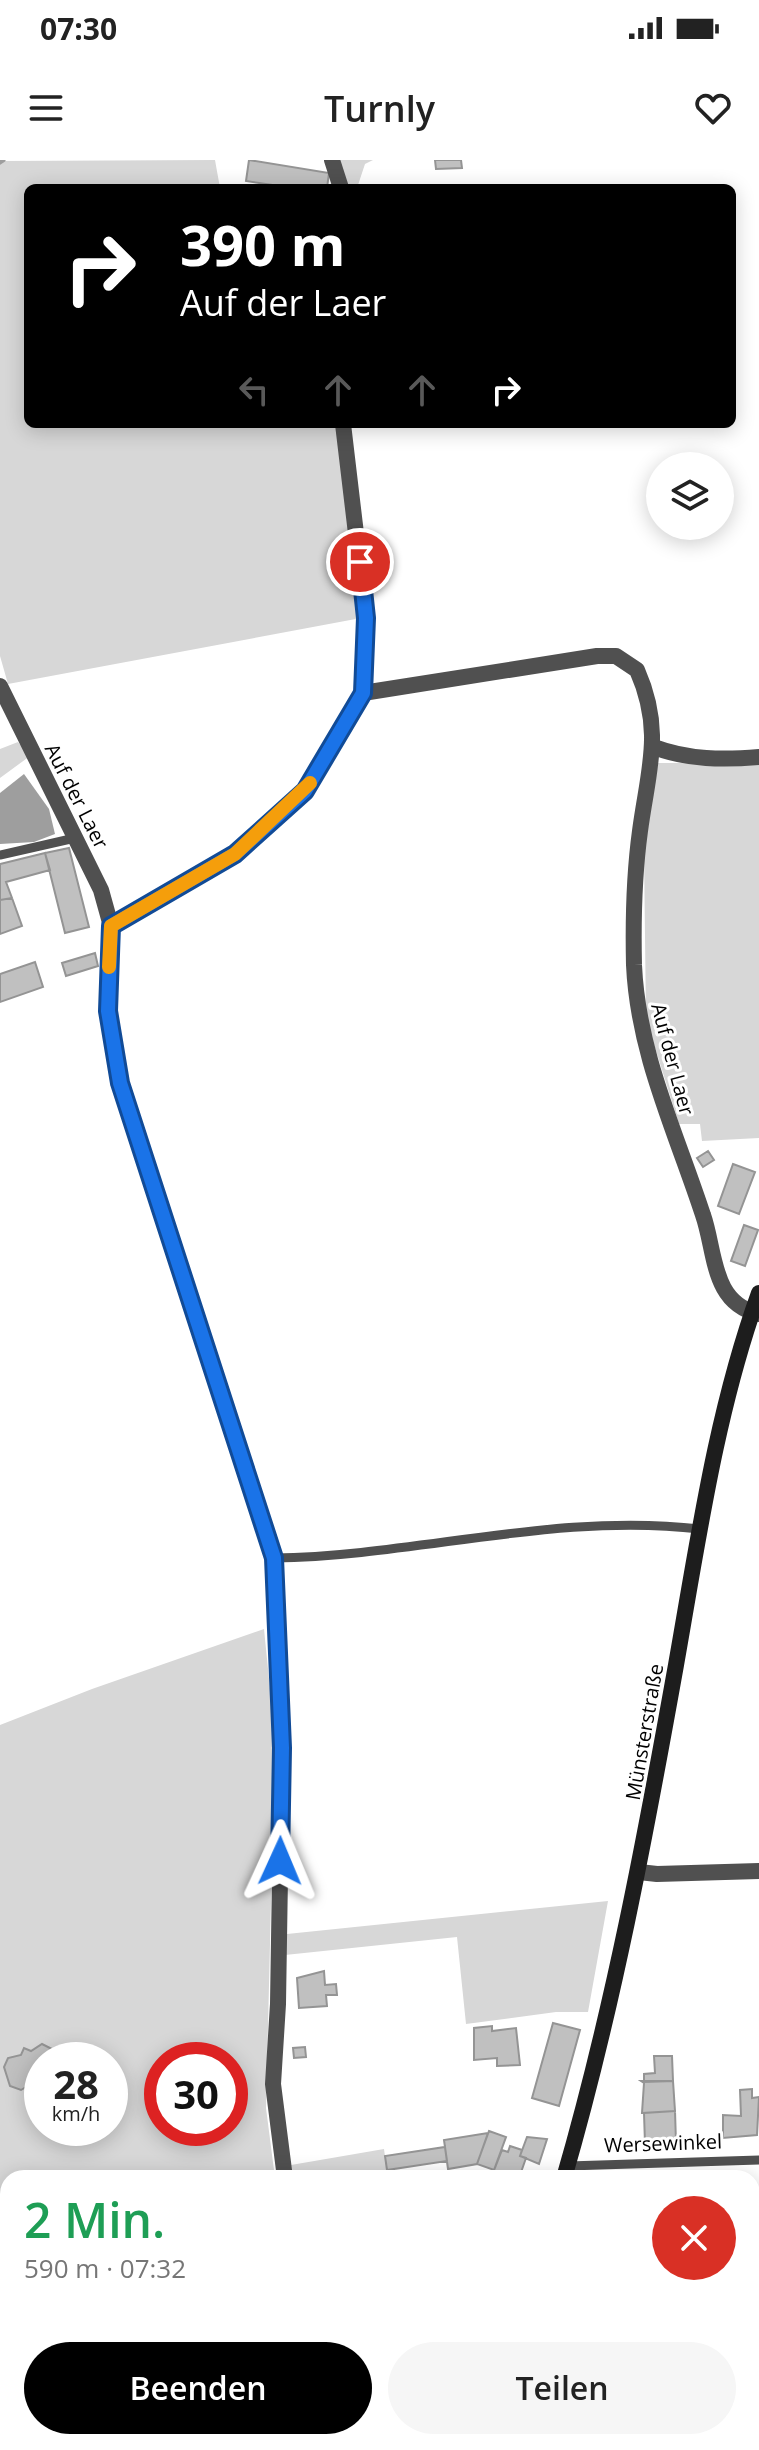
<!DOCTYPE html>
<html lang="de">
<head>
<meta charset="utf-8">
<style>
  :root { --surface:#fff; --page:#f6f6f6; --text:#222; --muted:#767676; --accent:#000 }
  body { margin:0; font-family:"Open Sans",sans-serif; background:var(--page); color:var(--text); height:100vh; display:flex; flex-direction:column; font-size:30px; white-space:nowrap }
  * { box-sizing:border-box; margin:0 }
  p { font-size:26px; color:var(--muted) }
  .icon { flex:none; width:44px; height:44px; fill:none; stroke:currentColor; stroke-width:2; stroke-linecap:round; stroke-linejoin:round }
  .map { position:relative; flex:1; overflow:hidden }
  .panel { position:absolute; left:0px; top:2010px; width:760px; height:280px; display:flex; flex-direction:column; background:var(--surface); border-radius:24px 24px 0 0; box-shadow:0 4px 20px #0003 }
  .panel>* { flex:none }
  .guide { position:absolute; left:24px; top:24px; width:712px; height:244px; border-radius:12px; box-shadow:0 4px 20px #0003; background:#000; color:#fff; overflow:hidden }
  .tools { position:absolute; left:646px; top:292px; display:grid; gap:16px }
  .tools a { display:grid; place-items:center; width:88px; height:88px; border-radius:50%; background:var(--surface); box-shadow:0 4px 20px #0003; font-size:40px }
  .speed { position:absolute; left:24px; top:1882px; display:flex; gap:16px; font-size:40px; font-weight:700; text-align:center }
  .speed>* { display:grid; place-content:center; width:104px; height:104px; border-radius:50%; background:var(--surface); box-shadow:0 4px 20px #0003; line-height:1 }
  .speed small { font-size:20px; font-weight:400 }
  .speed .limit { border:12px solid #d22; background:#fff; color:#111 }
  .pin { position:absolute; display:grid; place-items:center; width:68px; height:68px; color:#fff; margin:-34px; border:4px solid #fff; border-radius:50%; box-shadow:0 2px 8px #0007 }
  .me { position:absolute; width:88px; margin:-44px; rotate:1deg; stroke-linejoin:round; filter:drop-shadow(0 0 6px #0008) }
  .turn { display:flex; align-items:center; gap:28px; height:168px; padding:0 24px; font-size:36px }
  .turn .icon { width:104px; height:104px; stroke-width:2.5 }
  .turn b { display:block; font-size:56px; line-height:68px }
  .lanes { display:flex; align-items:center; height:76px; padding:0 24px; background:#0003; justify-content:center; gap:40px; direction:ltr }
  .lanes .off { opacity:.35 }
  .round { display:grid; place-items:center; flex:none; width:84px; height:84px; border-radius:42px; background:var(--page) }
  .head { display:flex; align-items:center; justify-content:space-between; height:136px; padding:0 24px }
  h1 { font-size:48px; font-weight:600; line-height:60px; color:#1e9e55 }
  .cta { display:flex; gap:16px; margin-top:auto; padding:16px 24px }
  .cta a { flex:1; height:92px; border-radius:48px; background:var(--accent); color:#fff; font-size:32px; font-weight:600; line-height:92px; text-align:center }
  .cta a+a { background:var(--page); color:var(--text) }
  .status { display:flex; justify-content:space-between; align-items:center; height:56px; padding:0 40px; background:var(--surface); direction:ltr }
  .status svg { height:22px; fill:currentColor }
  header { display:flex; justify-content:space-between; align-items:center; height:104px; padding:0 24px; background:var(--surface); font-size:36px; font-weight:600 }
  .map>svg:first-child { display:block }
  .green { fill:#d7d7d7; fill-rule:evenodd }
  .water { fill:#9e9e9e }
  .lines { fill:none; stroke-linecap:round; stroke-linejoin:round }
  .stream { stroke:#9e9e9e; stroke-width:5 }
  .building { fill:#c0c0c0; stroke:#949494; stroke-width:2 }
  .lane { stroke:#505050; stroke-width:9 }
  .street { stroke:#505050; stroke-width:16 }
  .secondary { stroke:#1d1d1d; stroke-width:16 }
  .route-casing { stroke:#114b97; stroke-width:20 }
  .route { stroke:#1a73e8; stroke-width:14 }
  .slow { stroke:#f59e0b; stroke-width:14 }
  .labels { text-anchor:middle; dominant-baseline:central; stroke-width:6; stroke-linejoin:round; paint-order:stroke }
  .street-label { font-size:20px; fill:#000; stroke:#fff }
</style>
</head>
<body>
<div class="status"><b>07:30</b><svg viewBox="0 0 49 12"><path d="M0 12V9h3v3zM5 12V6h3v6zM10 12V3h3v9zM15 12V0h3v12zM26 1h20v11H26zM47 4h2v5h-2z"/></svg></div>
<header><svg class="icon" aria-label="menu" viewBox="0 0 24 24"><path d="M4 6h16M4 12h16M4 18h16"/></svg>Turnly<svg class="icon" aria-label="heart" viewBox="0 0 24 24"><path d="M12 20l-8-8c-3-5 5-10 8-4 3-6 11-1 8 4z"/></svg></header>
<div class="map">
<svg width="759" height="2290" viewBox="0 0 759 2290">
  <rect width="100%" height="100%" fill="#fff"/>
  <path class="green" d="M 215,0 L 220,28 L 28,28 L 28,264 L 337,264 L 361,458 L 8,524 L 0,496 L 0,1 Z
    M 339,0 L 373,0 L 365,4 L 357,28 L 348,28 Z
    M 18,582 L 30,596 L 0,618 L 0,589 Z
    M 658,603 L 759,603 L 759,978 L 702,981 L 700,964 L 679,964 L 646,859 L 644,693 Z
    M 264,1469 L 275,1579 L 266,1948 L 275,2018 L 8,2018 L 8,2282 L 460,2282 L 458,2290 L 0,2290 L 0,1565 L 92,1529 ZM 42,1900 L 110,1900 L 110,1968 L 42,1968 ZM 162,1900 L 230,1900 L 230,1968 L 162,1968 Z
    M 608,1741 L 588,1852 L 556,1852 L 466,1864 L 457,1777 L 285,1795 L 287,1774 Z
    M 384,1989 L 388,2018 L 294,2018 L 291,2005 Z"/>
  <path class="water" d="M 24,614 L 49,649 L 55,674 L 34,682 L 0,684 L 0,633 Z"/>
  <g class="lines">
    <path class="stream" d="M 0,2 L 3,0"/>
  </g>
  <path class="building" d="M 249,0 L 329,13 L 327,28 L 293,28 L 246,21 Z
    M 435,0 L 461,0 L 462,8 L 436,9 Z
    M 69,688 L 89,767 L 65,773 L 45,693 Z
    M 45,693 L 50,710 L 6,722 L 12,738 L 0,740 L 0,704 Z
    M 12,738 L 22,766 L 0,774 L 0,740 Z
    M 95,793 L 98,806 L 66,816 L 62,803 Z
    M 35,802 L 43,827 L 0,842 L 0,814 Z
    M 708,991 L 714,1000 L 703,1007 L 697,998 Z
    M 733,1004 L 755,1012 L 739,1054 L 718,1046 Z
    M 744,1065 L 758,1070 L 745,1106 L 731,1101 Z
    M 324,1811 L 325,1825 L 336,1824 L 337,1835 L 326,1835 L 327,1846 L 299,1848 L 297,1818 Z
    M 553,1863 L 580,1870 L 559,1946 L 532,1938 Z
    M 492,1866 L 492,1871 L 516,1868 L 520,1905 L 497,1906 L 497,1898 L 474,1900 L 474,1868 Z
    M 42,1884 L 52,1889 L 56,1900 L 42,1900 L 39,1926 L 33,1923 L 21,1930 L 10,1926 L 4,1907 L 8,1898 L 21,1895 L 24,1888 L 31,1891 Z
    M 305,1887 L 306,1897 L 294,1898 L 293,1888 Z
    M 654,1896 L 672,1896 L 673,1921 L 644,1922 L 644,1914 L 655,1913 Z
    M 641,1921 L 673,1921 L 675,1951 L 642,1953 L 644,1923 Z
    M 752,1929 L 752,1938 L 759,1937 L 757,1975 L 723,1978 L 723,1955 L 741,1956 L 740,1930 Z
    M 675,1951 L 676,1983 L 645,1984 L 644,1953 Z
    M 489,1971 L 506,1977 L 494,2010 L 477,2004 Z
    M 488,1973 L 477,2004 L 448,2009 L 444,1980 Z
    M 527,1977 L 547,1979 L 539,2004 L 520,1996 Z
    M 510,1986 L 522,1990 L 520,1996 L 526,1998 L 519,2018 L 491,2018 L 502,1990 L 508,1992 Z
    M 445,1987 L 447,2001 L 387,2010 L 385,1996 Z
    M 86,2282 L 109,2282 L 111,2290 L 87,2290 Z"/>
  <g class="lines">
    <path class="lane" d="M 0,695 L 75,678
      M 274,1398 C 417,1396 556,1352 700,1369
      M 568,2006 L 759,2000"/>
    <path class="street" d="M 332,0 L 341,28
      M 0,526 L 101,730 L 111,766
      M 363,533 L 597,496 L 616,496 L 637,510 C 664,571 648,610 640,671 C 634,715 633,761 634,805 C 638,894 676,972 703,1055 C 716,1092 711,1143 759,1154
      M 654,587 C 688,600 724,600 759,597
      M 639,1712 L 657,1714 L 759,1711
      M 285,2018 L 273,1924 L 278,1844 L 282,1588 L 274,1398 L 120,923 L 108,851 L 111,766 L 235,694 L 305,631 L 363,533 L 366,458 L 343,264
      M 752,2149 L 759,2149
      M 362,2282 L 362,2290"/>
    <path class="secondary" d="M 564,2018 C 613,1849 645,1678 676,1505 C 698,1381 716,1252 759,1133
      M 482,2290 L 484,2282"/>
  </g>
  <g class="lines">
    <g class="route-casing">
      <path id="route" d="M 280,1701 L 282,1588 L 274,1398 L 120,923 L 108,851 L 111,766 L 235,694 L 305,631 L 363,533 L 366,458 L 360,402"/>
    </g>
    <use href="#route" class="route"/>
    <path class="slow" d="M 109,807 L 111,766 L 235,694 L 310,623"/>
  </g>
  <g class="labels">
    <g class="street-label">
      <text transform="translate(77 636) rotate(63)">Auf der Laer</text>
      <text transform="translate(673 899) rotate(75)">Auf der Laer</text>
      <text transform="translate(644 1572) rotate(-80)">Münsterstraße</text>
      <text transform="translate(663 1983) rotate(-2)">Wersewinkel</text>
    </g>
  </g>
</svg>
<div class="tools">
<a><svg class="icon" aria-label="layers" viewBox="0 0 24 24"><path d="M12 4l9 5-9 5-9-5zM3 14l9 5 9-5"/></svg></a>
</div>
<div class="speed"><div>28<small>km/h</small></div><div class="limit">30</div></div>
<div class="pin" style="left:360px;top:402px;background:#d93025"><svg class="icon" aria-label="arrive" viewBox="0 0 24 24"><path d="M6 21V4h12l-3 4 3 4H6"/></svg></div>
<svg class="me" style="left:280px;top:1701px" viewBox="-20 -20 40 40"><path d="M0-17L14 15 0 8-14 15z" fill="#1a73e8" stroke="#fff" stroke-width="4"/></svg>
<div class="guide">
<div class="turn"><svg class="icon" aria-label="right" viewBox="0 0 24 24"><path d="M7 20v-9h11M14 6l5 5-5 5"/></svg><div><b>390 m</b>Auf der Laer</div></div>
<div class="lanes"><svg class="icon off" aria-label="left" viewBox="0 0 24 24"><path d="M17 20v-9H6M10 6l-5 5 5 5"/></svg><svg class="icon off" aria-label="ahead" viewBox="0 0 24 24"><path d="M12 20V5M6 11l6-6 6 6"/></svg><svg class="icon off" aria-label="ahead" viewBox="0 0 24 24"><path d="M12 20V5M6 11l6-6 6 6"/></svg><svg class="icon" aria-label="right" viewBox="0 0 24 24"><path d="M7 20v-9h11M14 6l5 5-5 5"/></svg></div>
</div>
<section class="panel">
<div class="head"><div><h1>2 Min.</h1><p>590 m · 07:32</p></div><a class="round" style="background:#d93025;color:#fff"><svg class="icon" aria-label="close" viewBox="0 0 24 24"><path d="M6 6l12 12M18 6L6 18"/></svg></a></div>
<div class="cta"><a>Beenden</a><a>Teilen</a></div>
</section>
</div>
</body>
</html>
